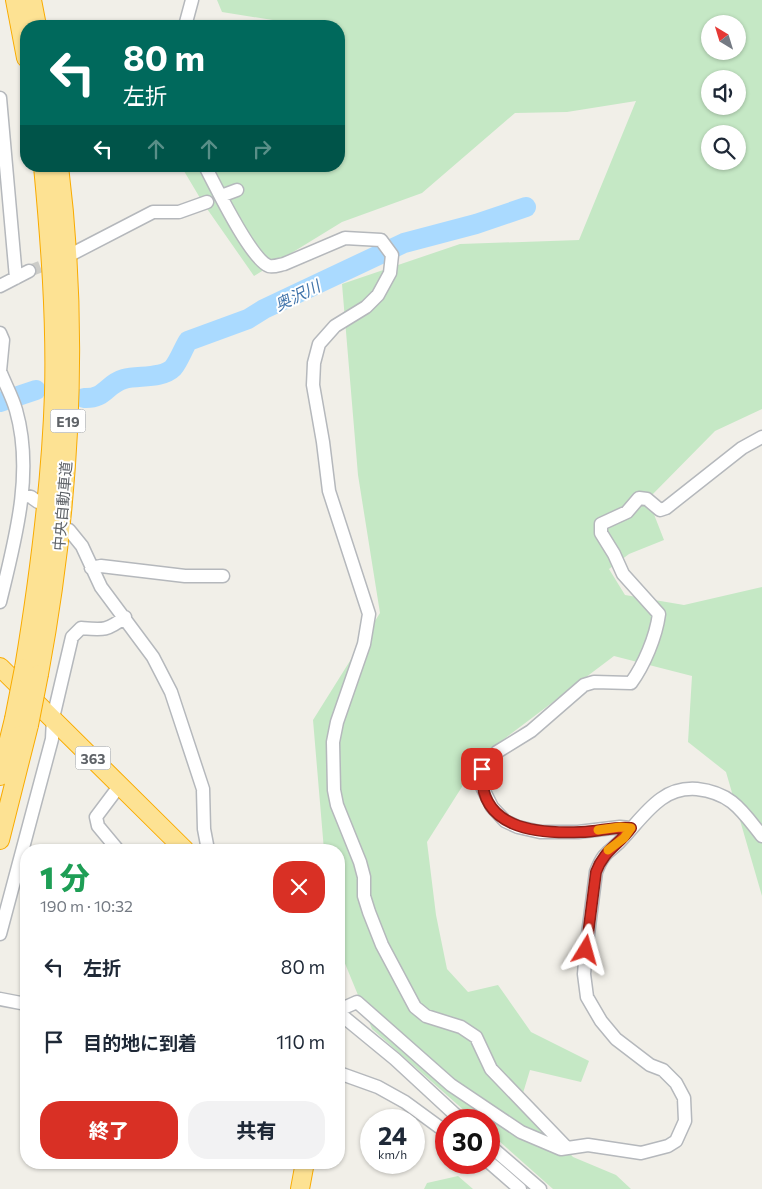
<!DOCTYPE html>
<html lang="ja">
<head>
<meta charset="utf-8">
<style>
  :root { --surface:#fff; --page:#f2f2f3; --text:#1f2937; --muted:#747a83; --accent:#d93025 }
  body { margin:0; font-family:Commissioner,"Noto Sans JP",sans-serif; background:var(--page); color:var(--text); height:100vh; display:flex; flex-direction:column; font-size:19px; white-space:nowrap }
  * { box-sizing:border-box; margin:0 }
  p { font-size:16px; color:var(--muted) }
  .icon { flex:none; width:28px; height:28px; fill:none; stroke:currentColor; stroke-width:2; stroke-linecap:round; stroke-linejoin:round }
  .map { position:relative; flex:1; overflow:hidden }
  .sheet { position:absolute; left:20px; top:844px; width:325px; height:325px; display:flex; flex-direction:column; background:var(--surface); border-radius:20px; box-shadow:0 1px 4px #0004 }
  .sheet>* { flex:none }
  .top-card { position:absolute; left:20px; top:20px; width:325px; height:152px; border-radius:20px; box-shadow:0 1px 4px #0004; background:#00695c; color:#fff; overflow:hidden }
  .needle { width:32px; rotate:322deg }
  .fabs { position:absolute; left:701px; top:15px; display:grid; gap:10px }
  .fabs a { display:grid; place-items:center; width:45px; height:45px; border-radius:50%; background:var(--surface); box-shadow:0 1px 4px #0004; font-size:25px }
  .speed { position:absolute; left:360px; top:1109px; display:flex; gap:10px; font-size:25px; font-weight:700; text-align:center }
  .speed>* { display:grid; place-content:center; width:65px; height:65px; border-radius:50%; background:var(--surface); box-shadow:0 1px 4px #0004; line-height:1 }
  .speed small { font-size:12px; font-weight:400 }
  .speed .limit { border:8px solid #d22; background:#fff; color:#111 }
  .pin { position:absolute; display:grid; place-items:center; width:42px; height:42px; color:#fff; margin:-21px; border-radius:10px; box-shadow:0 2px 8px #0006 }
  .me { position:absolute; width:55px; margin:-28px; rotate:8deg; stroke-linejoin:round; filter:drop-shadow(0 0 4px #0008) }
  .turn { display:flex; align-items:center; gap:18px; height:105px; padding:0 20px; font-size:22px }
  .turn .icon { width:65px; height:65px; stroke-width:2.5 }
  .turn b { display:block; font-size:35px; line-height:42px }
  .lanes { display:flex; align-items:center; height:48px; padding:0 20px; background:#0003; justify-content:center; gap:25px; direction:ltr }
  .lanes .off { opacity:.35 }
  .round { display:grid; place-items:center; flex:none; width:52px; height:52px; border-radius:20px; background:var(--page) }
  .overview { display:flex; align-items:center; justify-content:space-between; height:85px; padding:0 20px }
  h1 { font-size:30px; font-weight:800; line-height:38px; color:#1e9e55 }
  .cta { display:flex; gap:10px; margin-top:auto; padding:10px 20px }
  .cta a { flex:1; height:58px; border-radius:20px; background:var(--accent); color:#fff; font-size:20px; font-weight:800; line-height:58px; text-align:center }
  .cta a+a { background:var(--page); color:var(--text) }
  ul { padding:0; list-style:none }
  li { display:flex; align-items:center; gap:15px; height:75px; padding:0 20px }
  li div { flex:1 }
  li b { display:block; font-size:19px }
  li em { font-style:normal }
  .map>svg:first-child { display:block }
  .green { fill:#c5e8c5; fill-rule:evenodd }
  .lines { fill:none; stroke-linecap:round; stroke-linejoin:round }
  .river { stroke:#aadaff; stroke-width:20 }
  .minor-tunnel { stroke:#ccccc8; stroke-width:12; stroke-dasharray:12 6; stroke-linecap:butt }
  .minor-casing { stroke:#b5b8bc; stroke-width:15 }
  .highway-casing { stroke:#f9ab00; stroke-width:20 }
  .minor { stroke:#fff; stroke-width:12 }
  .highway { stroke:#fde293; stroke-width:18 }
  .highway-bridge-casing { stroke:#f9ab00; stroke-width:20; stroke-linecap:butt }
  .highway-bridge { stroke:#fde293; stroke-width:18 }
  .route-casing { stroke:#8d1f18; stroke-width:12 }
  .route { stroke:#d93025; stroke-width:9 }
  .slow { stroke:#f59e0b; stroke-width:9 }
  .labels { text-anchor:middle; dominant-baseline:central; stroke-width:4; stroke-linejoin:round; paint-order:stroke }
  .shield { fill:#fff; stroke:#8f9295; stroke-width:1 }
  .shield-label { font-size:14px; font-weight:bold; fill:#5f6368 }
  .street-label { font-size:15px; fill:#5f6368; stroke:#fff }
  .water-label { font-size:16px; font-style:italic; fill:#4174aa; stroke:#fff }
</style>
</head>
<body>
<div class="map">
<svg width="762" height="1189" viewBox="0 0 762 1189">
  <rect width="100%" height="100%" fill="#f1efe8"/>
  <path class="green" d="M 217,0 L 762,0 L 762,409 L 715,431 L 648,499 L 664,540 L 629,554 L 609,569 L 625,595 L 684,605 L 762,587 L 762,896 L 726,772 L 688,742 L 692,676 L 614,656 L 500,742 L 472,771 L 427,842 L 436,915 L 447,969 L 468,992 L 498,985 L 531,1032 L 589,1061 L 581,1082 L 530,1070 L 520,1103 L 573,1157 L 616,1175 L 631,1189 L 553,1189 L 489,1132 L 489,1120 L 475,1120 L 372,1029 L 339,949 L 339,850 L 324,850 L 313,720 L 380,613 L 358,475 L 342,284 L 460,244 L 579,240 L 636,101 L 567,112 L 515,113 L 422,193 L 342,222 L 254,276 L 203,203 L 181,166 L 339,166 L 339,26 L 310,26 L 222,12 ZM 710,24 L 738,24 L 738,51 L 710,51 ZM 710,79 L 738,79 L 738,106 L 710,106 ZM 710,134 L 738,134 L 738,161 L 710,161 Z
    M 458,1176 L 473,1189 L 424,1189 L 427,1183 Z"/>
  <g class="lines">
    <path class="river" d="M 84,398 C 106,399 106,384 124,379 C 138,375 162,379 173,368 C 179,361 183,349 188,341 L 248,319 L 264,309 L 404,243 L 476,224 L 526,207
      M 0,402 L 36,390"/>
    <path class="minor-tunnel" d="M 29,271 L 58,260"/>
    <g class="minor-casing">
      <path id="minor" d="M 185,26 L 192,0
        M 0,98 L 16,278
        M 205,166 C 215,185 251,260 269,266 C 274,267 279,265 284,264 L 345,238 L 381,240 L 392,255 L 390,273 L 378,295 L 366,307 L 335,326 L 319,344 L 314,363 L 313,385 L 323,442 L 329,491 L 369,614 L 364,644 L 337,722 L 333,742 L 334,790 L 337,805 L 360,862 L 364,877 L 364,896 L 369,912 L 382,945 L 415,1007 L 426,1016 L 461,1027 L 476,1037 L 491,1069 L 567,1148
        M 221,196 L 237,190
        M 68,256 L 153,212 L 179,212 L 207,202
        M 0,286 L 29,271
        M 0,333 L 3,340 L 0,371
        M 0,371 C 5,384 12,396 16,410 C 34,473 15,540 0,602
        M 23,495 L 31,497 L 38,502
        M 69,530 L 82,546 L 101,587 L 153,657 L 171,692 L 203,789 L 204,829 L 208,850
        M 91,568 L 101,566 L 185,576 L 223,576
        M 631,828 L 620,827 L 578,832 L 540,832 L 518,827 L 505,821 L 492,807 L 481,785 L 483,769 L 497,752 L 531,731 L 584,685 L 594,682 L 631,683 C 644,665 656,637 659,614 L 623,574 L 614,554 L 601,533 L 601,524 L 627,512 L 639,498 L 647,499 L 660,510 L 666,508 L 742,448 L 762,437
        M 118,850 L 98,826 L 96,817 L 120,785
        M 0,934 L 52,739 L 53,718 L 72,637 L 81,628 C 103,630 107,631 125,617
        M 0,999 L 26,1004
        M 339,1010 L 357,1002 L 451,1085 L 521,1132 L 561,1149 L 588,1145 L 641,1153 L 668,1146 L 676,1141 L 685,1121 L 684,1098 L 676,1083 L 663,1070 L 650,1065 L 616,1039 L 601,1021 L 587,997 L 584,974 L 586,950 L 596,872 C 605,848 611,853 624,837 C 636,824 647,809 661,799 C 672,791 684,788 697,789 C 732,793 742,811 762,836
        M 339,1013 L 395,1059 L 461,1120
        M 339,1073 L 378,1087 L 405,1102 L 446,1132
        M 489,1145 L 540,1189
        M 489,1162 L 520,1189"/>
    </g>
    <g class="highway-casing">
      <path id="highway" d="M 15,0 L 26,58
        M 32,0 L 37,26
        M 0,667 L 185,850
        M 24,668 C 39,577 51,485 54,393 C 56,318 50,241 43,166
        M 39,674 C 70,507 80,335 59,166
        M 0,776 L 14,719
        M 0,840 L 29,725
        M 300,1189 L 305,1162"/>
    </g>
    <use href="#minor" class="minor"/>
    <use href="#highway" class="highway"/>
    <g class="highway-bridge-casing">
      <path id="highway-bridge" d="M 14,719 L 24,668
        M 29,725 L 39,674"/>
    </g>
    <use href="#highway-bridge" class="highway-bridge"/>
  </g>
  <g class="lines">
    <g class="route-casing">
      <path id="route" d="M 482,769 C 478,829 536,834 581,832 C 598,832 614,826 631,828 C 618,846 604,850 596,872 L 586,950"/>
    </g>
    <use href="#route" class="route"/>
    <path class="slow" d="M 598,830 L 620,827 L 631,828 L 624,838 L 608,850"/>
  </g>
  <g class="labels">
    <g class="shield">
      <rect x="50.5" y="409.5" width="35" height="23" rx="4"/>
      <rect x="75.5" y="746.5" width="35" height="23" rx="4"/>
    </g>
    <g class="shield-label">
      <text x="68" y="421">E19</text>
      <text x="93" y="758">363</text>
    </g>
    <g class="street-label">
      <text transform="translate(62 506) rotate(-85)">中央自動車道</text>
    </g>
    <g class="water-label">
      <text transform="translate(297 295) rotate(-26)">奥沢川</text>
    </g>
  </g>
</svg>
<div class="fabs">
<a><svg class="needle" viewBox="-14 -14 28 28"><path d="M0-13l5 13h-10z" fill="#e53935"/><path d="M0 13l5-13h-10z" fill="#747a83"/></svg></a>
<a><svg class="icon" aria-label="sound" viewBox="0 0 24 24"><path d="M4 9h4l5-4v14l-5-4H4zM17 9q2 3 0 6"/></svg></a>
<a><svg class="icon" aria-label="search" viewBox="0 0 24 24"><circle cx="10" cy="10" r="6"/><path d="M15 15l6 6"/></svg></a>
</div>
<div class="speed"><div>24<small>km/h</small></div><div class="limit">30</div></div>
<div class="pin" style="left:482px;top:769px;background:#d93025"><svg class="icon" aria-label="arrive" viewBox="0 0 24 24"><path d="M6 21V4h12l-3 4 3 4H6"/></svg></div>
<svg class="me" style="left:586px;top:950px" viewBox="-20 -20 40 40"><path d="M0-17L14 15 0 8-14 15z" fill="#d93025" stroke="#fff" stroke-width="4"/></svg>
<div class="top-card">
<div class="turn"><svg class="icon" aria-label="left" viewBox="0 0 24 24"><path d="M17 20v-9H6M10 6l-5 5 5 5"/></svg><div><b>80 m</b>左折</div></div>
<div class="lanes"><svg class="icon" aria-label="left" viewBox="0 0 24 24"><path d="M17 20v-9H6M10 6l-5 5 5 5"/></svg><svg class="icon off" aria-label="ahead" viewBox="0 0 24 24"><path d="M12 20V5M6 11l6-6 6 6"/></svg><svg class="icon off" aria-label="ahead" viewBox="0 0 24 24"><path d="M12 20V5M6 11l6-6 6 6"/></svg><svg class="icon off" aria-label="right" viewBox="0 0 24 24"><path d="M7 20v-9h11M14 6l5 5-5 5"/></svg></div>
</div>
<section class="sheet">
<div class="overview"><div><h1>1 分</h1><p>190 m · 10:32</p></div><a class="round" style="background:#d93025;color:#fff"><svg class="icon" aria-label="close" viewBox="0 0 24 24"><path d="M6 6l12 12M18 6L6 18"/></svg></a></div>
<ul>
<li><svg class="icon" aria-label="left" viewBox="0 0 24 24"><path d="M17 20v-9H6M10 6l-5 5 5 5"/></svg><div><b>左折</b></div><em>80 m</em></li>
<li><svg class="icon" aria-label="arrive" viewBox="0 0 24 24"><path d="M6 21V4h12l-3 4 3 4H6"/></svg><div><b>目的地に到着</b></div><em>110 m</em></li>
</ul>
<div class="cta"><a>終了</a><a>共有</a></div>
</section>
</div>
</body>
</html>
